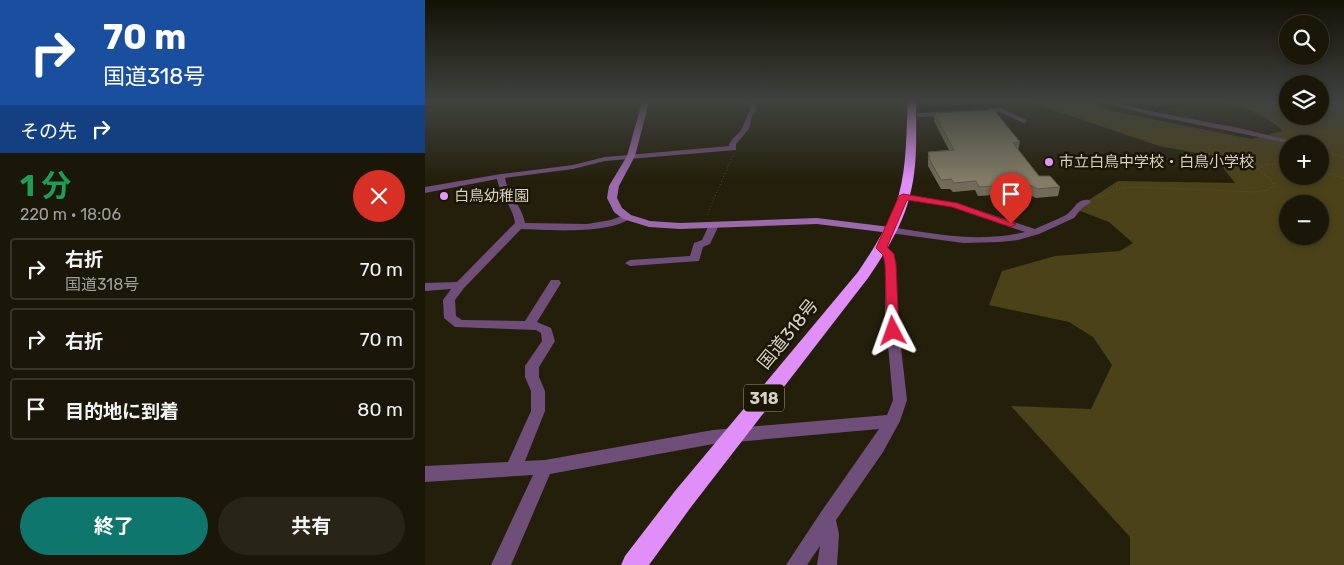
<!DOCTYPE html>
<html lang="ja">
<head>
<meta charset="utf-8">
<style>
  :root { --surface:#1b1708; --page:#282416; --text:#f1f3f6; --muted:#a09f9c; --line:#393629; --accent:#0f766e }
  body { margin:0; font-family:Rubik,"Noto Sans JP",sans-serif; background:var(--page); color:var(--text); height:100vh; display:flex; flex-direction:column; font-size:19px; white-space:nowrap }
  * { box-sizing:border-box; margin:0 }
  p { font-size:16px; color:var(--muted) }
  .icon { flex:none; width:28px; height:28px; fill:none; stroke:currentColor; stroke-width:2; stroke-linecap:round; stroke-linejoin:round }
  .map { position:relative; flex:1; overflow:hidden }
  .sheet { display:flex; flex-direction:column; background:var(--surface); width:425px }
  .sheet>* { flex:none }
  .top-card { background:#1a4fa0; color:#fff; overflow:hidden }
  .tools { position:absolute; left:854px; top:15px; display:grid; gap:10px }
  .tools a { display:grid; place-items:center; width:50px; height:50px; border-radius:50%; background:var(--surface); box-shadow:0 2px 8px #0003,0 0 0 1px var(--line); font-size:25px }
  .pin { position:absolute; display:grid; place-items:center; width:42px; height:42px; color:#fff; margin:-51px -21px; border-radius:50% 50% 50% 0; rotate:-45deg; box-shadow:0 0 5px #0007 }
  .pin .icon { rotate:45deg }
  .me { position:absolute; width:55px; margin:-28px; rotate:356deg; stroke-linejoin:round; filter:drop-shadow(0 0 4px #0008) }
  .turn { display:flex; align-items:center; gap:18px; height:105px; padding:0 20px; font-size:22px }
  .turn .icon { width:65px; height:65px; stroke-width:2.5 }
  .turn b { display:block; font-size:35px; line-height:42px }
  .then { display:flex; align-items:center; height:48px; padding:0 20px; background:#0003; gap:10px; font-size:19px }
  .round { display:grid; place-items:center; flex:none; width:52px; height:52px; border-radius:26px; background:var(--page) }
  .head { display:flex; align-items:center; justify-content:space-between; height:85px; padding:0 20px }
  h1 { font-size:30px; font-weight:700; line-height:38px; color:#1e9e55 }
  .cta { display:flex; gap:10px; margin-top:auto; padding:10px 20px }
  .cta a { flex:1; height:58px; border-radius:30px; background:var(--accent); color:#fff; font-size:20px; font-weight:700; line-height:58px; text-align:center }
  .cta a+a { background:var(--page); color:var(--text) }
  ul { padding:0; list-style:none }
  li { display:flex; align-items:center; gap:15px; height:62px; margin:0 10px 8px; padding:0 10px; border:2px solid var(--line); border-radius:5px }
  li div { flex:1 }
  li b { display:block; font-size:19px }
  li em { font-style:normal }
  main { display:flex; flex:1; min-height:0 }
  .map>svg:first-child { display:block }
  .green { fill:#4c4219; fill-rule:evenodd }
  .water { fill:#0a0500 }
  .lines { fill:none; stroke-linecap:round; stroke-linejoin:round }
  .path { stroke:#6b6756; stroke-width:1; stroke-dasharray:0.5 2.5; stroke-linecap:butt }
  .lane { stroke:#6f4f79; stroke-width:4 }
  .street { fill:#6f4f79; fill-rule:evenodd }
  .secondary { fill:#9c69ac; fill-rule:evenodd }
  .highway { fill:#e08ff9; fill-rule:evenodd }
  .wall { fill:#716c59 }
  .building { fill:#837d67; stroke:#5c5848 }
  .route { fill:#e11d48; stroke:#92132f }
  .poi-dot { fill:#dd98f3; stroke:#1b1504; stroke-width:2 }
  .labels { text-anchor:middle; dominant-baseline:central; stroke-width:5; stroke-linejoin:round; paint-order:stroke }
  .far-poi-label { font-size:15px; fill:#d5d1c5; stroke:#1b1504; text-anchor:start }
  .shield { fill:#1b1504; stroke:#9d998b; stroke-width:1 }
  .shield-label { font-size:16px; font-weight:bold; fill:#d5d1c5 }
  .street-label { font-size:18px; fill:#d5d1c5; stroke:#1b1504 }
</style>
</head>
<body>
<main>
<section class="sheet">
<div class="top-card">
<div class="turn"><svg class="icon" aria-label="right" viewBox="0 0 24 24"><path d="M7 20v-9h11M14 6l5 5-5 5"/></svg><div><b>70 m</b>国道318号</div></div>
<div class="then">その先<svg class="icon" aria-label="right" viewBox="0 0 24 24"><path d="M7 20v-9h11M14 6l5 5-5 5"/></svg></div>
</div>
<div class="head"><div><h1>1 分</h1><p>220 m · 18:06</p></div><a class="round" style="background:#d93025;color:#fff"><svg class="icon" aria-label="close" viewBox="0 0 24 24"><path d="M6 6l12 12M18 6L6 18"/></svg></a></div>
<ul>
<li><svg class="icon" aria-label="right" viewBox="0 0 24 24"><path d="M7 20v-9h11M14 6l5 5-5 5"/></svg><div><b>右折</b><p>国道318号</p></div><em>70 m</em></li>
<li><svg class="icon" aria-label="right" viewBox="0 0 24 24"><path d="M7 20v-9h11M14 6l5 5-5 5"/></svg><div><b>右折</b></div><em>70 m</em></li>
<li><svg class="icon" aria-label="arrive" viewBox="0 0 24 24"><path d="M6 21V4h12l-3 4 3 4H6"/></svg><div><b>目的地に到着</b></div><em>80 m</em></li>
</ul>
<div class="cta"><a>終了</a><a>共有</a></div>
</section>
<div class="map">
<svg width="919" height="565" viewBox="0 0 919 565">
  <rect width="100%" height="100%" fill="#241f0b"/>
  <path class="green" d="M 605,102 L 664,102 L 686,111 L 827,139 L 857,131 C 843,114 816,108 795,102 L 862,102 L 862,116 L 895,116 L 895,102 L 919,102 L 919,565 L 705,565 L 705,537 L 586,406 L 666,409 L 687,365 L 668,337 L 644,322 L 564,305 L 577,271 L 630,256 L 695,251 L 708,243 L 684,222 L 650,209 L 693,181 L 810,183 L 789,156 L 734,146 ZM 862,144 L 895,144 L 895,176 L 862,176 ZM 862,204 L 895,204 L 895,236 L 862,236 Z"/>
  <path class="water" d="M 494,102 L 569,102 L 578,107 L 493,112 L 491,110 Z
    M 687,102 L 770,102 L 731,112 Z"/>
  <g class="lines">
    <path class="path" d="M 895,151 L 919,157
      M 895,171 L 919,178
      M 669,199 L 693,189 L 708,187 L 830,192 L 843,190 L 849,186 L 848,182 L 832,169 L 842,164 L 862,164
      M 282,215 L 308,155"/>
    <path class="lane" d="M 564,111 L 575,110 L 599,121
      M 494,115 L 517,114"/>
    <path class="street" d="M 323,102 L 329,102 L 331,111 L 327,116 L 324,129 L 311,144 L 311,150 L 180,161 L 148,169 L 80,178 C 83,195 97,206 100,223 L 162,224 L 186,220 L 202,214 L 207,217 C 186,235 122,230 96,229 L 39,288 L 30,300 L 31,316 L 37,320 L 100,321 L 126,280 L 134,280 L 136,283 L 112,322 L 126,328 L 130,341 L 114,367 L 114,377 L 120,391 L 120,411 L 100,461 L 120,460 L 288,430 L 462,415 L 468,400 L 460,313 L 461,264 L 458,255 L 451,248 L 452,246 L 460,246 L 468,254 L 471,264 L 472,313 L 482,400 L 475,421 L 458,452 L 411,520 L 414,534 L 412,565 L 392,565 L 395,546 L 382,565 L 361,565 L 396,512 L 454,429 L 288,444 L 125,474 L 86,565 L 66,565 L 108,475 L 0,482 L 0,466 L 83,462 L 106,411 L 106,391 L 100,377 L 100,366 L 117,341 L 116,333 L 111,330 L 30,327 L 19,318 L 18,300 L 26,289 L 0,291 L 0,283 L 32,282 L 90,223 C 88,207 75,195 72,179 L 0,193 L 0,187 L 76,174 L 148,165 L 180,157 L 304,146 C 305,139 312,136 316,130 C 320,124 320,117 325,111 Z
      M 678,102 L 689,102 L 725,111 L 814,128 L 862,140 L 858,142 L 725,115 Z
      M 479,194 L 531,203 L 610,229 C 620,224 632,220 641,215 C 650,209 652,198 664,200 L 666,202 L 657,208 L 649,218 L 614,234 L 593,240 L 575,242 L 538,243 L 465,233 L 460,230 L 465,227 C 510,234 556,243 600,232 L 526,207 L 476,199 L 476,195 Z
      M 289,222 L 294,225 L 285,244 L 278,247 L 274,261 L 205,266 L 200,263 L 205,260 L 265,256 L 269,243 L 277,240 L 284,225 Z"/>
    <path class="secondary" d="M 217,102 L 224,102 L 210,156 L 194,186 L 192,198 L 197,208 L 206,215 L 225,221 L 255,223 L 392,218 L 465,227 L 470,230 L 465,233 L 392,224 L 255,229 L 224,227 L 198,219 L 189,212 L 182,198 L 184,186 L 202,156 Z"/>
    <path class="highway" d="M 483,102 L 491,102 C 491,133 493,165 485,195 C 478,225 460,253 443,278 L 266,507 L 224,565 L 196,565 L 200,556 L 250,491 L 433,272 C 449,248 466,222 474,194 C 482,164 481,133 483,102 Z"/>
  </g>
  <path class="wall" d="M 509,113 L 595,142 L 593,150 L 614,176 L 635,187 L 633,196 L 611,198 L 600,193 L 553,196 L 550,190 L 528,192 L 525,189 L 516,189 L 503,166 L 503,152 L 524,150 L 509,121 Z"/>
  <path class="building" d="M 569,110 L 595,142 L 588,143 L 614,176 L 625,176 L 635,187 L 613,189 L 602,184 L 554,187 L 551,181 L 529,183 L 526,179 L 516,180 L 503,157 L 505,157 L 503,152 L 529,150 L 509,113 Z"/>
  <linearGradient id="sky" x2="0" y2="1"><stop stop-color="#141106"/><stop offset="0.56" stop-color="#3f423f"/><stop offset="1" stop-color="#3f423f" stop-opacity="0"/></linearGradient>
  <rect width="919" height="181" fill="url(#sky)"/>
  <path class="route" d="M 478,194 L 532,203 L 591,224 L 586,227 L 527,207 L 482,200 L 462,247 L 469,254 L 471,264 L 474,331 L 473,334 L 463,334 L 462,331 L 460,264 L 458,255 L 451,248 L 474,196 Z"/>
  <g class="poi-dot">
    <circle cx="624" cy="162" r="5"/>
    <circle cx="19" cy="196" r="5"/>
  </g>
  <g class="labels">
    <g class="far-poi-label">
      <text x="634" y="162">市立白鳥中学校・白鳥小学校</text>
      <text x="29" y="196">白鳥幼稚園</text>
    </g>
    <rect class="shield" x="319" y="384.5" width="40" height="27" rx="4"/>
    <g class="shield-label">
      <text x="339" y="398">318</text>
    </g>
    <g class="street-label">
      <text transform="translate(363 334) rotate(-51)">国道318号</text>
    </g>
  </g>
</svg>
<div class="tools">
<a><svg class="icon" aria-label="search" viewBox="0 0 24 24"><circle cx="10" cy="10" r="6"/><path d="M15 15l6 6"/></svg></a>
<a><svg class="icon" aria-label="layers" viewBox="0 0 24 24"><path d="M12 4l9 5-9 5-9-5zM3 14l9 5 9-5"/></svg></a>
<a>+</a>
<a>−</a>
</div>
<div class="pin" style="left:586px;top:224px;background:#d93025"><svg class="icon" aria-label="arrive" viewBox="0 0 24 24"><path d="M6 21V4h12l-3 4 3 4H6"/></svg></div>
<svg class="me" style="left:468px;top:331px" viewBox="-20 -20 40 40"><path d="M0-17L14 15 0 8-14 15z" fill="#e11d48" stroke="#fff" stroke-width="4"/></svg>
</div>
</main>
</body>
</html>
